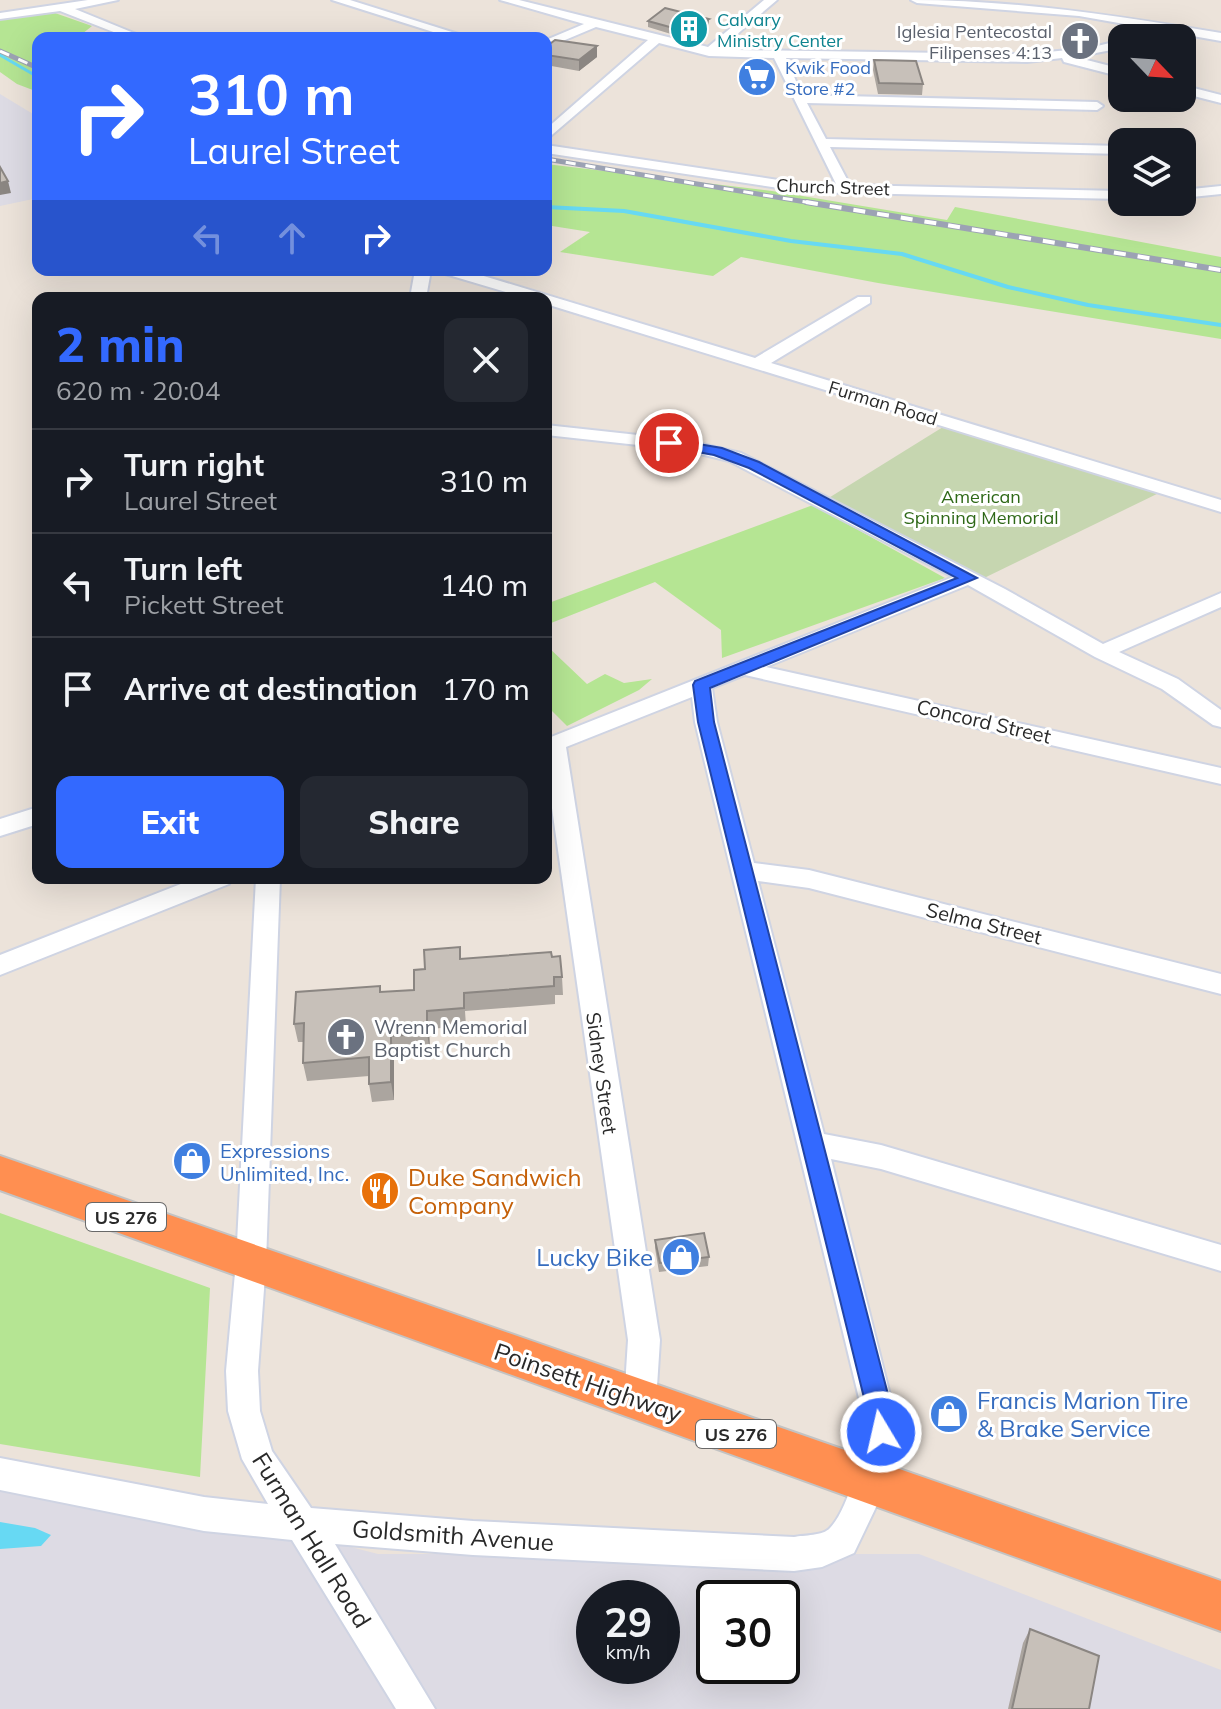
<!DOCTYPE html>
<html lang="en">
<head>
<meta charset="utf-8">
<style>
  :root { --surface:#171b24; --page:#242831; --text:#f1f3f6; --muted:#9ea1a6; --line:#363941; --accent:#3369ff }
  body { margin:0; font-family:Mulish,sans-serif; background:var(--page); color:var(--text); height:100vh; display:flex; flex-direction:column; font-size:30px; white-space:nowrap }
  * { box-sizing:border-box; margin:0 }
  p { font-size:26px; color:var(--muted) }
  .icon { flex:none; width:44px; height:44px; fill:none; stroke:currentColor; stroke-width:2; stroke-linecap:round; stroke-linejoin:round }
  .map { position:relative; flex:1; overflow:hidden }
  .drawer { position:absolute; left:32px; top:292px; width:520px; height:592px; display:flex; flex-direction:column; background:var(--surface); border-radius:16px; box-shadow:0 8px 32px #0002 }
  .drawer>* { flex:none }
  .hud { position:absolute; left:32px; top:32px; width:520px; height:244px; border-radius:16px; box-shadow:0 8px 32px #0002; background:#3369ff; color:#fff; overflow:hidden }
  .needle { width:52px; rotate:115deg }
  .controls { position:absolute; left:1108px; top:24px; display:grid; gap:16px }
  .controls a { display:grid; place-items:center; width:88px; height:88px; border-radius:16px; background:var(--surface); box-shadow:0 8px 32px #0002; font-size:40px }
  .speed { position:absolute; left:576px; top:1580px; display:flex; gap:16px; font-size:40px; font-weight:700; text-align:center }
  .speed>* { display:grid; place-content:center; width:104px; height:104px; border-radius:50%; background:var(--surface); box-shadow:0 8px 32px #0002; line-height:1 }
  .speed small { font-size:20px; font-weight:400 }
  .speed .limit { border:4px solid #111; border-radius:12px; background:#fff; color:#111 }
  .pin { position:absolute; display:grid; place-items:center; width:68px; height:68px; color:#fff; margin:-34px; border:4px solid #fff; border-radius:50%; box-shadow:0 2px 8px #0007 }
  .me { position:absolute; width:88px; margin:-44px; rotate:351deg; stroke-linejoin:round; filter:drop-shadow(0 0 6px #0008) }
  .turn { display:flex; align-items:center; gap:28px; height:168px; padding:0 24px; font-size:36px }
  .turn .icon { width:104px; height:104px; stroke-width:2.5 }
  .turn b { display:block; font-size:56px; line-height:68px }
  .lanes { display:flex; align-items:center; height:76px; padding:0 24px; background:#0003; justify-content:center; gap:40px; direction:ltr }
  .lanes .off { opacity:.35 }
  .round { display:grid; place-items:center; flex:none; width:84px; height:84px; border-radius:16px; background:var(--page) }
  .summary { display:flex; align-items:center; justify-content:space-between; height:136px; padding:0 24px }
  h1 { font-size:48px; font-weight:800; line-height:60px; color:var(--accent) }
  .action { display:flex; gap:16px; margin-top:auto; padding:16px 24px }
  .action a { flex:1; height:92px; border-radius:16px; background:var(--accent); color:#fff; font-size:32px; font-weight:800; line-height:92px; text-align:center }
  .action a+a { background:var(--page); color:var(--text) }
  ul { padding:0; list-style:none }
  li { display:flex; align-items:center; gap:24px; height:104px; padding:0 24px; border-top:2px solid var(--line) }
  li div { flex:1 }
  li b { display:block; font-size:30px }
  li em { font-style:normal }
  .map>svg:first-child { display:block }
  .industrial { fill:#dddbe4; fill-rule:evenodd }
  .green { fill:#b5e593 }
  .cemetery { fill:#c6d6b0 }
  .water { fill:#67d9f3 }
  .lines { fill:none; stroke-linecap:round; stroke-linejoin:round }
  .stream-far1 { stroke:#67d9f3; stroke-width:3 }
  .stream { stroke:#67d9f3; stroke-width:4 }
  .minor-casing { stroke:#cfd4e3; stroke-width:4 }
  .highway-casing { stroke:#c3c3c3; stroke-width:4 }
  .minor { fill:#fff; fill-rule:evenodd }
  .highway { fill:#ff8f51; fill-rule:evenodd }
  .rail-far1-casing { stroke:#9ca2b4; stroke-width:5 }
  .rail-casing { stroke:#9ca2b4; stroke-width:6 }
  .rail-far1 { stroke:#fff; stroke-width:3; stroke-dasharray:10; stroke-linecap:butt }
  .rail { stroke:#fff; stroke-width:4; stroke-dasharray:12; stroke-linecap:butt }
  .wall { fill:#aba59f }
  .shaded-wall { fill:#8b8682 }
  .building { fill:#c7c0b9; stroke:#8b8682; stroke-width:2 }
  .route { fill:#3369ff; stroke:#2144a6; stroke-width:2 }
  .labels { text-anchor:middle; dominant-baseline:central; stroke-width:6; stroke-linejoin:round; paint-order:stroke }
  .far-culture-label { font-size:18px; fill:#0d838f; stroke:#fff; text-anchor:start }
  .far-worship-label { font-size:18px; fill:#5b616d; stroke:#fff; text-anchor:end }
  .far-shop-label { font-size:18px; fill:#366cbe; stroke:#fff; text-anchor:start }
  .far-street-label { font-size:18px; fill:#292929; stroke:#fff }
  .far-park-label { font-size:18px; fill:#2e6817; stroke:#fff }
  .shield { fill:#fff; stroke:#696969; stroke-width:2 }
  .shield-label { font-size:18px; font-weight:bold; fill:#292929 }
  .street-label { font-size:20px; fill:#292929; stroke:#fff }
  .worship-label { font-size:20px; fill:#5b616d; stroke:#fff; text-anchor:start }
  .shop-label { font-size:20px; fill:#366cbe; stroke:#fff; text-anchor:start }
  .near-food-label { font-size:24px; fill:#c56008; stroke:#fff; text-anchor:start }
  .near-shop-label { font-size:24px; fill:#366cbe; stroke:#fff; text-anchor:end }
  .near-street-label { font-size:24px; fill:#292929; stroke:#fff }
</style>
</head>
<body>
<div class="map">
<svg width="1221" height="1709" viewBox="0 0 1221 1709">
  <rect width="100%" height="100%" fill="#ece3da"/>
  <path class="industrial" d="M 0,94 L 38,117 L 38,198 L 0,206 Z
    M 0,1457 L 378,1554 L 919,1554 L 1221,1670 L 1221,1709 L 0,1709 ZM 594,1598 L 662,1598 L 662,1666 L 594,1666 ZM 714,1598 L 782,1598 L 782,1666 L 714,1666 Z"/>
  <path class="green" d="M 55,13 L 92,26 L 77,38 L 38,38 L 38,92 L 17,84 L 0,72 L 0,20 Z
    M 546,164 L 772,191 L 947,220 L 955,207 L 1221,257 L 1221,339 L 878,283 L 741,257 L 713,276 L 560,252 L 590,232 L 546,225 Z
    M 813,505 L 945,578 L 722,658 L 721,630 L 655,582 L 546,625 L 546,604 Z
    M 546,645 L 587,684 L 605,674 L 624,683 L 652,679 L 639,690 L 567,726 L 546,705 Z
    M 0,1213 L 210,1288 L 200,1477 L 0,1444 Z"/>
  <path class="cemetery" d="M 943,427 L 1161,492 L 980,580 L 827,499 Z"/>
  <path class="water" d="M 0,1522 L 35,1528 L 51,1535 L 41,1546 L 0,1549 Z"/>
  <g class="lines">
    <path class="stream-far1" d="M 0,55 L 38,77"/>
    <path class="stream" d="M 546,207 L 624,211 L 791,241 L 902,254 L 1008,287 L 1088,305 L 1221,325"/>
    <g class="minor-casing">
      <path id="minor" d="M 88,0 L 118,0 L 75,9 L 146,38 L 129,38 L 60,11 L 0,19 L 0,13 Z
        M 332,0 L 350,0 L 471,38 L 452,38 Z
        M 500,0 L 519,0 L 708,47 L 764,0 L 777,0 L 721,48 L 736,50 L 1027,54 L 1089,48 L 1122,40 L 1122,48 L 1075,57 L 1122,69 L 1122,77 L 1064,62 L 1062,58 L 1027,62 L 786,58 L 802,95 L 1097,102 L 1103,106 L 1097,110 L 807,103 L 826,139 L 1122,146 L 1122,154 L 830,147 L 850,185 L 1122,191 L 1122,199 L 805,192 L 546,153 L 546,145 L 805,184 L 836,184 L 774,58 L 709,56 L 659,43 L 546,140 L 546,129 L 648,40 L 596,27 L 546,48 L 546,40 L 584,24 Z
        M 911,0 C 1016,0 1118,16 1221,33 L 1221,41 L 1079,16 L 917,3 Z
        M 1182,85 L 1221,95 L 1221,103 L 1182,93 Z
        M 1221,186 L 1221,194 L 1182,198 L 1182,190 Z
        M 415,270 L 431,270 L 426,298 L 410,298 Z
        M 439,270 L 464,270 L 755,358 L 858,297 L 870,297 L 870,303 L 771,363 L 1221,500 L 1221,512 L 546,304 L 546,298 L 526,298 L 442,273 Z
        M 546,425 L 684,440 L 741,453 L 1005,589 L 1103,644 L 1221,593 L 1221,607 L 1119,652 L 1178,679 L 1221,710 L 1221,727 L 1213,725 L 1162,689 L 1095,657 L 968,585 L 766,667 L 1221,768 L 1221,784 L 745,675 L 712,688 L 717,722 L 754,863 L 809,870 L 1221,974 L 1221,994 L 809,888 L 758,881 L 824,1134 L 881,1145 L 1221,1245 L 1221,1271 L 881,1169 L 831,1159 L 898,1427 L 888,1482 L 854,1553 L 822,1567 L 794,1571 L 473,1555 L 335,1544 L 435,1709 L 396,1709 L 292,1540 L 204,1531 L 0,1490 L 0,1458 L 204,1497 L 268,1504 L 242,1459 L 228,1411 L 226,1371 L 236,1262 L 256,878 L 280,878 L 266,1262 L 258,1371 L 260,1411 L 272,1451 L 311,1508 L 473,1521 L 794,1537 C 804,1535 823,1536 830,1528 C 850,1507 860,1454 866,1427 L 695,722 L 692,697 L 566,747 L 660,1340 L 656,1402 L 651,1413 L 640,1417 L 629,1413 L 624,1402 L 628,1340 L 546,766 L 546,739 L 953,577 L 729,461 L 684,450 L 546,435 Z
        M 38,807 L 38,824 L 0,836 L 0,819 Z
        M 196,878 L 232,878 L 229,884 L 0,975 L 0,955 Z"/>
    </g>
    <g class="highway-casing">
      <path id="highway" d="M 0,1156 L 1221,1581 L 1221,1631 L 0,1190 Z"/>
    </g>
    <use href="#minor" class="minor"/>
    <use href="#highway" class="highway"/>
    <g class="rail-far1-casing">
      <path id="rail-far1" d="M 0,51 L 38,68
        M 546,159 L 818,204"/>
    </g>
    <g class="rail-casing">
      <path id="rail" d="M 806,202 L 1221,270"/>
    </g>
    <use href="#rail-far1" class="rail-far1"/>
    <use href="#rail" class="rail"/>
  </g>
  <path class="wall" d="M 709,19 L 708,26 L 684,38 L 648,27 L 648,21 Z
    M 546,47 L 597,57 L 579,71 L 546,65 Z
    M 874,60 L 923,84 L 922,95 L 878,94 L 873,70 Z
    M 460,947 L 461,959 L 552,957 L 562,977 L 563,995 L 555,995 L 555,1004 L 465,1011 L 466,1026 L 429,1029 L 430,1051 L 394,1054 L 394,1100 L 372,1102 L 369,1084 L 369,1076 L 307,1081 L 303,1063 L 304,1042 L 298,1042 L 294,1024 L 381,992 L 414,990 L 425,969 Z
    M 655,1240 L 709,1257 L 708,1266 L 659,1272 L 655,1248 Z
    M 1030,1629 L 1089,1709 L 1008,1709 L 1023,1643 Z"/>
  <path class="shaded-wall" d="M 709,19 L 708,26 L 684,38 L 684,31 Z
    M 597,46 L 597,57 L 579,71 L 579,60 Z
    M 8,181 L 11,193 L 0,195 L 0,183 Z
    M 427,1011 L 429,1029 L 430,1051 L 427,1033 Z
    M 391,1036 L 394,1054 L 394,1100 L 391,1082 Z"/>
  <path class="building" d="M 665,8 L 709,19 L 684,31 L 648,21 Z
    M 555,40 L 597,46 L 579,60 L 546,55 L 546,47 Z
    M 874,60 L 916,61 L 923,84 L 879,83 Z
    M 0,167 L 8,181 L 0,183 Z
    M 460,947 L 460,959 L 551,952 L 552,957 L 560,956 L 562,977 L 554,977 L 554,986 L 464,993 L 464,1008 L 427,1011 L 427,1033 L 391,1036 L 391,1082 L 369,1084 L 369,1057 L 303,1063 L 304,1023 L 294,1024 L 296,992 L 380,986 L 380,992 L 414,990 L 414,970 L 425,969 L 424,950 Z
    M 704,1233 L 709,1257 L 660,1263 L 655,1240 Z
    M 1030,1629 L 1099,1656 L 1089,1709 L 1012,1709 Z"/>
  <path class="route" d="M 669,439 L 722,448 L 759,462 L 977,578 L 710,688 L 714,722 L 892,1410 L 894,1432 L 890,1441 L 881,1444 L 872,1441 L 867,1410 L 698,722 L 693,685 L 695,681 L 957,578 L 749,468 L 714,455 L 664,446 L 662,443 Z"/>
  <defs>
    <g id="building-disc" transform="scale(2)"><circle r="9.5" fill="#0f9aa8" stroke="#fff"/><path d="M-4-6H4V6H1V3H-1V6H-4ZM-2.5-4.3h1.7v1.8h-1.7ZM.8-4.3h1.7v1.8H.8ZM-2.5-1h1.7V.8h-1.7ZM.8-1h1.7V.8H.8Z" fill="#fff"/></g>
    <g id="church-disc" transform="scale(2)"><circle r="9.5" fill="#6b7280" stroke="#fff"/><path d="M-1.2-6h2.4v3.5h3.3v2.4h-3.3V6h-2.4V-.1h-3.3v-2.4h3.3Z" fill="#fff"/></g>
    <g id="supermarket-disc" transform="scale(2)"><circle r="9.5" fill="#3f7fe0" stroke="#fff"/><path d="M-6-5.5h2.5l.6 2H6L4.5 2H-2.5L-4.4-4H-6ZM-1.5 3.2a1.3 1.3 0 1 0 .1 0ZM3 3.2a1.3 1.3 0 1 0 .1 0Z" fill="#fff"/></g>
    <g id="shop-disc" transform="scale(2)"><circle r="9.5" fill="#3f7fe0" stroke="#fff"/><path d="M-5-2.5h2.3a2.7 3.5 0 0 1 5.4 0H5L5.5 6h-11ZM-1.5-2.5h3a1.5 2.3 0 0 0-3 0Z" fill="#fff"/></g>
    <g id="restaurant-disc" transform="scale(2)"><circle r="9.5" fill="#e8710a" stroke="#fff"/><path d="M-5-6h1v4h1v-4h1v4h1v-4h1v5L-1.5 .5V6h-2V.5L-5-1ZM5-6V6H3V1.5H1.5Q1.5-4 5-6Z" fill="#fff"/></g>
  </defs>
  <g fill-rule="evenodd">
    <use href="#building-disc" x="689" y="29"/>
    <use href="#church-disc" x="1080" y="41"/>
    <use href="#supermarket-disc" x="757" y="77"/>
    <use href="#church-disc" x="346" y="1037"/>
    <use href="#shop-disc" x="192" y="1161"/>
    <use href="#restaurant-disc" x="380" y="1191"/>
    <use href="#shop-disc" x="681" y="1257"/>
    <use href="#shop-disc" x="949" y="1414"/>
  </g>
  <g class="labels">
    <g class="far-culture-label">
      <text x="717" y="19">Calvary<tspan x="717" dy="21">Ministry Center</tspan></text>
    </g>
    <g class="far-worship-label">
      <text x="1052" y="31">Iglesia Pentecostal<tspan x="1052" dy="21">Filipenses 4:13</tspan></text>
    </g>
    <g class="far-shop-label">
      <text x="785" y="67">Kwik Food<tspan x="785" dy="21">Store #2</tspan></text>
    </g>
    <g class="far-street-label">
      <text transform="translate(833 187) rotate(2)">Church Street</text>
      <text transform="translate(883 403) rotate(17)">Furman Road</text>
    </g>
    <g class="far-park-label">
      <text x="981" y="496">American<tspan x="981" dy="21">Spinning Memorial</tspan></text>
    </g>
    <g class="shield">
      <rect x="86" y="1203" width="80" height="28" rx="6"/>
      <rect x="696" y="1420" width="80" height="28" rx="6"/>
    </g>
    <g class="shield-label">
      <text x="126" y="1217">US 276</text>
      <text x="736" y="1434">US 276</text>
    </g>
    <g class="street-label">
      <text transform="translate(984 721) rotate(13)">Concord Street</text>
      <text transform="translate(984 923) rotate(14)">Selma Street</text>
      <text transform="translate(602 1073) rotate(82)">Sidney Street</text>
    </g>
    <g class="worship-label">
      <text x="374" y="1026">Wrenn Memorial<tspan x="374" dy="23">Baptist Church</tspan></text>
    </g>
    <g class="shop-label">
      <text x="220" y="1150">Expressions<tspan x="220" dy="23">Unlimited, Inc.</tspan></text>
    </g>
    <g class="near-food-label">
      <text x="408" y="1177">Duke Sandwich<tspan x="408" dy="28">Company</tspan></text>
    </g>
    <g class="near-shop-label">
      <text x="653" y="1257">Lucky Bike</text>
      <text x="977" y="1400" text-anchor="start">Francis Marion Tire<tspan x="977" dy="28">&amp; Brake Service</tspan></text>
    </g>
    <g class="near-street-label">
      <text transform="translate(588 1382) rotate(19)">Poinsett Highway</text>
      <text transform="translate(453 1535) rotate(4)">Goldsmith Avenue</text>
      <text transform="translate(312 1540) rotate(58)">Furman Hall Road</text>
    </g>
  </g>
</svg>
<div class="controls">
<a><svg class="needle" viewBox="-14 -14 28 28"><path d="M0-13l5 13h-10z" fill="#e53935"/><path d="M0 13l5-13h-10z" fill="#9ea1a6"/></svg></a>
<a><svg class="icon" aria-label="layers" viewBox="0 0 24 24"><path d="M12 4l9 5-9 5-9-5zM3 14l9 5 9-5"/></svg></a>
</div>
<div class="speed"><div>29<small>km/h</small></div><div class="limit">30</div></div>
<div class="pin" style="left:669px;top:443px;background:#d93025"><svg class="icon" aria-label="arrive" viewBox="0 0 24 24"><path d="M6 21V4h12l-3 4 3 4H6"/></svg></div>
<svg class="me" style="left:881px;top:1432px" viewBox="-20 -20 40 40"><circle r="17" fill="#3369ff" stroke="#fff" stroke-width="3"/><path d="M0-11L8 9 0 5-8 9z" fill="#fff"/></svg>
<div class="hud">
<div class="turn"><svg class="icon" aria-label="right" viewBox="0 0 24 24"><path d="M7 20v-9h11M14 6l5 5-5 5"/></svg><div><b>310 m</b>Laurel Street</div></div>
<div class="lanes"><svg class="icon off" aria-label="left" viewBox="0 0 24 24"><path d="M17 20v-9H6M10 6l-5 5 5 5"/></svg><svg class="icon off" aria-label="ahead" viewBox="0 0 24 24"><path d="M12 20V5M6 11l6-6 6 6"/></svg><svg class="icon" aria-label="right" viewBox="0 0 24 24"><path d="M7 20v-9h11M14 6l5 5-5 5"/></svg></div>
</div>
<section class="drawer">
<div class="summary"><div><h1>2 min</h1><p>620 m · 20:04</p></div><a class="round"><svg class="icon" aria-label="close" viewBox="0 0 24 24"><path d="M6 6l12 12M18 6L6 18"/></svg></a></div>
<ul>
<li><svg class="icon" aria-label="right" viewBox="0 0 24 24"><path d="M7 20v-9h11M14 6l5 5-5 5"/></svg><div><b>Turn right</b><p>Laurel Street</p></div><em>310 m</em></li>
<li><svg class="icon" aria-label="left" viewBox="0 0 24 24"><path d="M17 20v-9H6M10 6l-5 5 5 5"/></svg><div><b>Turn left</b><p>Pickett Street</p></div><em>140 m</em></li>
<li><svg class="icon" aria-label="arrive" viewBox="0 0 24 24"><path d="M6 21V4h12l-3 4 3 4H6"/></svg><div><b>Arrive at destination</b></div><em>170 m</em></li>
</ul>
<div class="action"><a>Exit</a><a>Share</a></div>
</section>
</div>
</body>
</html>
